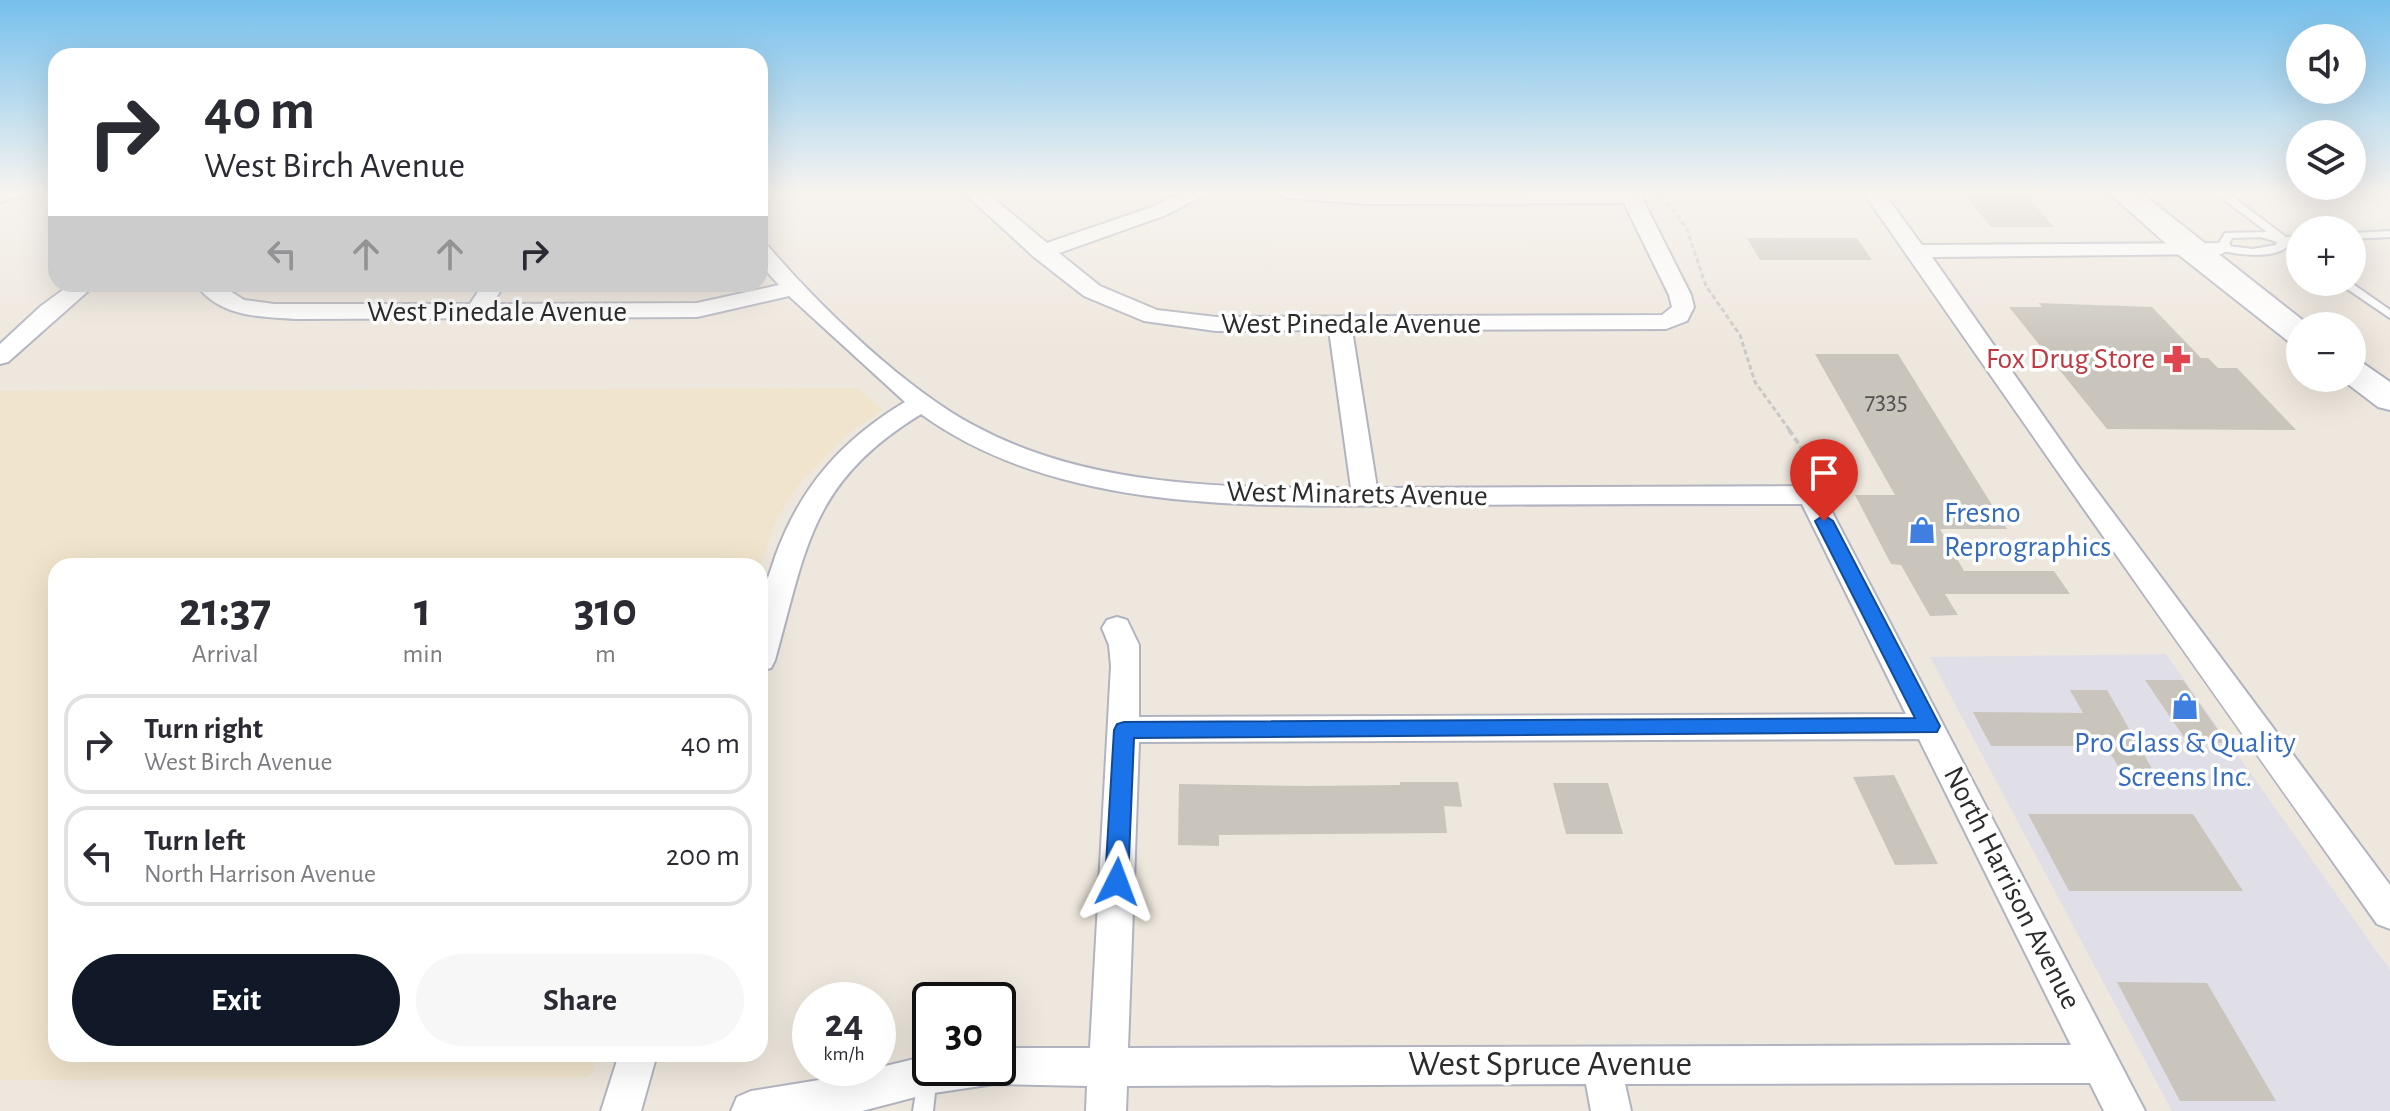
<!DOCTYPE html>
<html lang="en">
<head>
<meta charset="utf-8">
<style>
  :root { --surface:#fff; --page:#f7f7f7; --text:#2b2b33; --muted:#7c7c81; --line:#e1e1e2; --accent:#111827 }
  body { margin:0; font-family:"Alegreya Sans",sans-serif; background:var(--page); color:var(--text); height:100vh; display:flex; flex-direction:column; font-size:30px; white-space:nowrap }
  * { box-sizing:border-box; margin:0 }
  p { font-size:26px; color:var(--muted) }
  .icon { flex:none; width:44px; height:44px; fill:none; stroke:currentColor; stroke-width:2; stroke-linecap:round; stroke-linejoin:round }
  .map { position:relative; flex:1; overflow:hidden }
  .side { position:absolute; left:48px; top:558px; width:720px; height:504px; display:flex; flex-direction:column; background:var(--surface); border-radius:24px; box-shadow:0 8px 32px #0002 }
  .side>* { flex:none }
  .hud { position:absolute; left:48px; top:48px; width:720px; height:244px; border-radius:24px; box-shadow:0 8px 32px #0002; background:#fff; color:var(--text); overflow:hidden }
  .tools { position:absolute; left:2286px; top:24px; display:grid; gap:16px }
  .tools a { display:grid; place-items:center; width:80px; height:80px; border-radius:50%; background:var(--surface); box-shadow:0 8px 32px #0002; font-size:40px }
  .speed { position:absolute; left:792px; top:982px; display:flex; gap:16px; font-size:40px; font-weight:700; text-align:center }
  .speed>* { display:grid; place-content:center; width:104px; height:104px; border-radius:50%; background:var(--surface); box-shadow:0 8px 32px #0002; line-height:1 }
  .speed small { font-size:20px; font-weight:400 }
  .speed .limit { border:4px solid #111; border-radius:12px; background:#fff; color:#111 }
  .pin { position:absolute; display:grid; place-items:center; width:68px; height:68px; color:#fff; margin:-82px -34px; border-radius:50% 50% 50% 0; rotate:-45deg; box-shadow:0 0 8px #0007 }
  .pin .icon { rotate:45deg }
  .me { position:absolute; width:88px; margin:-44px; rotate:3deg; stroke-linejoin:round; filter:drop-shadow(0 0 6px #0008) }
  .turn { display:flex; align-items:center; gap:28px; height:168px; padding:0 24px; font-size:36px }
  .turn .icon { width:104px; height:104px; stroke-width:2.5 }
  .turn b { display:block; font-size:56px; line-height:68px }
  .lanes { display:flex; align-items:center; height:76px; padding:0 24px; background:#0003; justify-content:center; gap:40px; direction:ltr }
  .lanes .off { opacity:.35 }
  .eta { display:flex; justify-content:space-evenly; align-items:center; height:136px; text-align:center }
  .eta b { font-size:48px; font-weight:700; line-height:56px }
  .primary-button { display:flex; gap:16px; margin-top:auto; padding:16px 24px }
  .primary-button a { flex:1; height:92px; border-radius:48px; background:var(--accent); color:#fff; font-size:32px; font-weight:700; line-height:92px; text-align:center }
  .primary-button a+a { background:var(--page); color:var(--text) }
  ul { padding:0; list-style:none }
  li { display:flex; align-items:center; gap:24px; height:100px; margin:0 16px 12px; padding:0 8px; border:4px solid var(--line); border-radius:24px }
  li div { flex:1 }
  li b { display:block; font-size:30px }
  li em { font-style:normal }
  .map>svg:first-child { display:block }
  .industrial { fill:#e0dee6 }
  .education { fill:#f0e4cc }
  .building { fill:#c9c5bc }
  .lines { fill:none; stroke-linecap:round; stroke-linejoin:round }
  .service-casing { stroke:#b1b4c0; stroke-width:4 }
  .minor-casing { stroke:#b1b4c0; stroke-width:4 }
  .secondary-casing { stroke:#b1b4c0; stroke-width:4 }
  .path-far1 { stroke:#c8c8c8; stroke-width:3; stroke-dasharray:5 3; stroke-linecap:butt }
  .path { stroke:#c8c8c8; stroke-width:4; stroke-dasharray:6 4; stroke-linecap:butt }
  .service { fill:#fff; fill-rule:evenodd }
  .minor { fill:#fff; fill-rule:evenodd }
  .secondary { fill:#fff; fill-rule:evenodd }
  .route { fill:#1a73e8; stroke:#114b97; stroke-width:2 }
  .labels { text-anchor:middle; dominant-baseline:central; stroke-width:7; stroke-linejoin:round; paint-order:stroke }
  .number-label { font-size:26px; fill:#535250 }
  .street-label { font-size:30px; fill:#2c2c2c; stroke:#fff }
  .health-label { font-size:30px; fill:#be3a42; stroke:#fff; text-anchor:end }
  .shop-label { font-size:30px; fill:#366cbe; stroke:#fff; text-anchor:start }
  .near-street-label { font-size:36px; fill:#2c2c2c; stroke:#fff }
</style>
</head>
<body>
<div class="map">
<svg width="2390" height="1111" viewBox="0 0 2390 1111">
  <rect width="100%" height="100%" fill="#eee7dd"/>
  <path class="industrial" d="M 2166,654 L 2390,970 L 2390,1111 L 2172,1111 L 1930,657 Z"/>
  <path class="education" d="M 858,388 L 882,410 L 845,436 L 797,487 L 777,519 L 760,566 L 56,566 L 56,1054 L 599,1054 L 592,1073 L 586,1078 L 0,1080 L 0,391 Z"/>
  <path class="building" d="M 1962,192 L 2023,192 L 2054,227 L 1991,227 Z
    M 1747,238 L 1857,238 L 1872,260 L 1760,260 Z
    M 2039,303 L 2152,307 L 2201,358 L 2208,358 L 2218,368 L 2237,368 L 2296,430 L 2107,429 L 2009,307 L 2042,307 Z
    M 1815,354 L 1898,354 L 2007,529 L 1940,529 L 1964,571 L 2054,571 L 2070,594 L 1945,594 L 1958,615 L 1930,616 L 1901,565 L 1891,564 L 1855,495 L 1895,495 Z
    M 2145,680 L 2183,680 L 2227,743 L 2188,743 Z
    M 2070,690 L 2107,690 L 2155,774 L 2122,773 L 2106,746 L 1991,746 L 1973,712 L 2083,713 Z
    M 1894,775 L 1938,864 L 1895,865 L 1853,777 Z
    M 1400,782 L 1458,782 L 1462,807 L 1444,806 L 1447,833 L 1219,835 L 1219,846 L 1178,845 L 1179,784 L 1307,786 L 1400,785 Z
    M 1553,783 L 1608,783 L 1623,834 L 1566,834 Z
    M 2028,814 L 2193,814 L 2243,891 L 2069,891 Z
    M 2117,982 L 2207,983 L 2276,1101 L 2180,1101 Z"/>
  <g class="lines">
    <g class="service-casing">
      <path id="service" d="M 2214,192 L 2226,192 L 2286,237 L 2300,236 L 2300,242 L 2294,243 L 2300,247 L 2300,255 L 2287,247 C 2271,260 2237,254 2217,250 L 2216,248 L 2225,233 L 2267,232 ZM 2261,237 L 2277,242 L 2276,245 L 2253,249 L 2228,246 L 2232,238 Z
        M 2390,231 L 2390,237 L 2352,239 L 2352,233 Z
        M 2337,282 L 2350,282 L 2390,310 L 2390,318 Z
        M 927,1065 L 934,1068 L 937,1075 L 933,1111 L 913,1111 L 920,1068 Z"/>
    </g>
    <g class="minor-casing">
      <path id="minor" d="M 0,192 L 22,192 L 19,196 L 0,202 Z
        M 963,192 L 986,192 L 1047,243 L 1152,207 L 1183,192 L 1210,192 L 1166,215 L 1059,253 L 1100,286 L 1157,310 L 1216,317 L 1662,315 L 1672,307 L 1669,295 L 1624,203 L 1367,204 L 1287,198 L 1277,192 L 1639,192 L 1691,295 L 1694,307 L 1687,321 L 1666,329 L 1352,330 L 1377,488 L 1811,486 L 1820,489 L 2145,1111 L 2104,1111 L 2090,1083 L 1625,1084 L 1631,1111 L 1591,1111 L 1586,1084 L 1127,1086 L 1126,1111 L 1086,1111 L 1087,1086 L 994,1084 L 927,1094 L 862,1111 L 731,1111 L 737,1097 L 751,1091 L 844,1076 L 927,1056 L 930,1056 L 930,1068 L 998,1068 L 998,1048 L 1090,1048 L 1111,666 L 1109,645 L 1102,628 L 1107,620 L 1117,617 L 1127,620 L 1139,645 L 1139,717 L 1906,714 L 1802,504 C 1685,504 1567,504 1450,505 C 1279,505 1067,520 921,414 C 811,482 807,545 775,660 L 771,668 L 760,671 C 760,651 758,630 760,610 C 761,593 770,574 775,557 C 800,487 842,440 905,402 L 789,296 L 697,317 L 297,319 C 260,317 219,317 196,284 L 219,284 L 244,300 L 274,304 L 470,304 L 483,284 L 505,284 L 492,304 L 697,303 L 779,285 L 760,264 L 760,245 L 768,246 C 819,306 905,389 975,426 C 1088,487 1225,488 1351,488 L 1329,330 L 1216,331 L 1144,321 L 1084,296 L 1034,257 ZM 1919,739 L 2071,1045 L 1128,1048 L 1139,742 Z
        M 1863,192 L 1883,192 L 1922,245 L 2229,243 L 2232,248 L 2221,254 L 1932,257 L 2079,467 L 2390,885 L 2390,929 L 2377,924 C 2204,681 2033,437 1863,192 Z
        M 71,284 L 96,284 L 8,362 L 0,364 L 0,344 L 41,306 Z
        M 619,1054 L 657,1054 L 641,1111 L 601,1111 Z"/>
    </g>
    <g class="secondary-casing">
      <path id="secondary" d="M 2108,192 L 2140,192 L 2310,326 L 2300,326 L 2300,344 L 2288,341 L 2179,255 Z
        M 2352,361 L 2364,364 L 2390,382 L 2390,410 L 2378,407 L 2340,378 L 2352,378 Z"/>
    </g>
    <path class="path-far1" d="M 1655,192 L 1676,213 L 1687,230 L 1706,286 L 1740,335 L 1755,382 L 1791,432"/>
    <path class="path" d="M 1789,430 L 1822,477"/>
    <use href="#service" class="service"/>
    <use href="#minor" class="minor"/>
    <use href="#secondary" class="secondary"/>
  </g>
  <linearGradient id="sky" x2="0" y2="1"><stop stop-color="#76c0ed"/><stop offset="0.55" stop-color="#f7f4f0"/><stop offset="1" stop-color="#f7f4f0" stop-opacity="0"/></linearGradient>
  <rect width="2390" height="348" fill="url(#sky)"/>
  <path class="route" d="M 1824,515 L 1833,521 L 1940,726 L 1937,732 L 1134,738 L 1128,882 L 1125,889 L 1117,892 L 1109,889 L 1105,882 L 1114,730 L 1117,724 L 1124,722 L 1915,718 L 1815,521 Z"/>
  <defs>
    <g id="pharmacy-bare" transform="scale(2.16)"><path d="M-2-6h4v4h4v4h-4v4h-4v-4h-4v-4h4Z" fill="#e0444e" stroke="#fff" stroke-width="2.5" paint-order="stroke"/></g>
    <g id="shop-bare" transform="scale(2.16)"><path d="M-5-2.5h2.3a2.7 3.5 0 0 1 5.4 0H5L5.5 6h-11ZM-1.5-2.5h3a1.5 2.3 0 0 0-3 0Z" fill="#3f7fe0" stroke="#fff" stroke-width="2.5" paint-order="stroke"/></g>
  </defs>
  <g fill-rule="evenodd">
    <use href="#pharmacy-bare" x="2177" y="359"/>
    <use href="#shop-bare" x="1922" y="530"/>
    <use href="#shop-bare" x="2185" y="706"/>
  </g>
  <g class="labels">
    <g class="number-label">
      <text x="1886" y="401">7335</text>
    </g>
    <g class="street-label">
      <text x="497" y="312">West Pinedale Avenue</text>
      <text x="1351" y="324">West Pinedale Avenue</text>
      <text transform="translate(1357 494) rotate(1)">West Minarets Avenue</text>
      <text transform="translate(2012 888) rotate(63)">North Harrison Avenue</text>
    </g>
    <g class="health-label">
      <text x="2155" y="359">Fox Drug Store</text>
    </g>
    <g class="shop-label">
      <text x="1944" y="513">Fresno<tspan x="1944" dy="34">Reprographics</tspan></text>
      <text x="2185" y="743" text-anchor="middle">Pro Glass &amp; Quality<tspan x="2185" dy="34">Screens Inc.</tspan></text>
    </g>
    <g class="near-street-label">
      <text x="1550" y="1064">West Spruce Avenue</text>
    </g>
  </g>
</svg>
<div class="tools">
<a><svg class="icon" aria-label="sound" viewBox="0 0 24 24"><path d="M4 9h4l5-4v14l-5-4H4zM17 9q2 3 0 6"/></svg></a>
<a><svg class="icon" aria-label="layers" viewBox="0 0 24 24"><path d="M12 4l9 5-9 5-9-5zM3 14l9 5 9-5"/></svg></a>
<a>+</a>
<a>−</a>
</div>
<div class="speed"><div>24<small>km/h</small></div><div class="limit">30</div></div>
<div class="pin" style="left:1824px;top:521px;background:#d93025"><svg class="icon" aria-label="arrive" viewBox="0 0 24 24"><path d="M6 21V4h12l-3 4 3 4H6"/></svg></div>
<svg class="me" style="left:1117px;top:882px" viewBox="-20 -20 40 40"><path d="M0-17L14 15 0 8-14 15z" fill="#1a73e8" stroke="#fff" stroke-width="4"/></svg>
<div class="hud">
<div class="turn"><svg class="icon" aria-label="right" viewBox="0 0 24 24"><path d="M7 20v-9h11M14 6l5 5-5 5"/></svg><div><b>40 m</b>West Birch Avenue</div></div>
<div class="lanes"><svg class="icon off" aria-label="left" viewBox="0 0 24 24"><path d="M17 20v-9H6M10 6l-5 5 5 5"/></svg><svg class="icon off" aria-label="ahead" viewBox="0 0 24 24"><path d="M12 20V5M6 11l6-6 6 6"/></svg><svg class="icon off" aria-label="ahead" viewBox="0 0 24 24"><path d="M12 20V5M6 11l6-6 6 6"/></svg><svg class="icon" aria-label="right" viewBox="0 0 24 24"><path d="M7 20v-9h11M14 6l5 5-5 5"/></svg></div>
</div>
<section class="side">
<div class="eta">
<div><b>21:37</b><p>Arrival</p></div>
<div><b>1</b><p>min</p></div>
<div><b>310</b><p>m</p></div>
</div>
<ul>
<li><svg class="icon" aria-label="right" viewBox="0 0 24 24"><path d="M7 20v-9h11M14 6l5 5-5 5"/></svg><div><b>Turn right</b><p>West Birch Avenue</p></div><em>40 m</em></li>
<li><svg class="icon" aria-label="left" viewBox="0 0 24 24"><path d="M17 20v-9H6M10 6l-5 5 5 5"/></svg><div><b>Turn left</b><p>North Harrison Avenue</p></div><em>200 m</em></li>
</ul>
<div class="primary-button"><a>Exit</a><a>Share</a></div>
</section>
</div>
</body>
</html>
